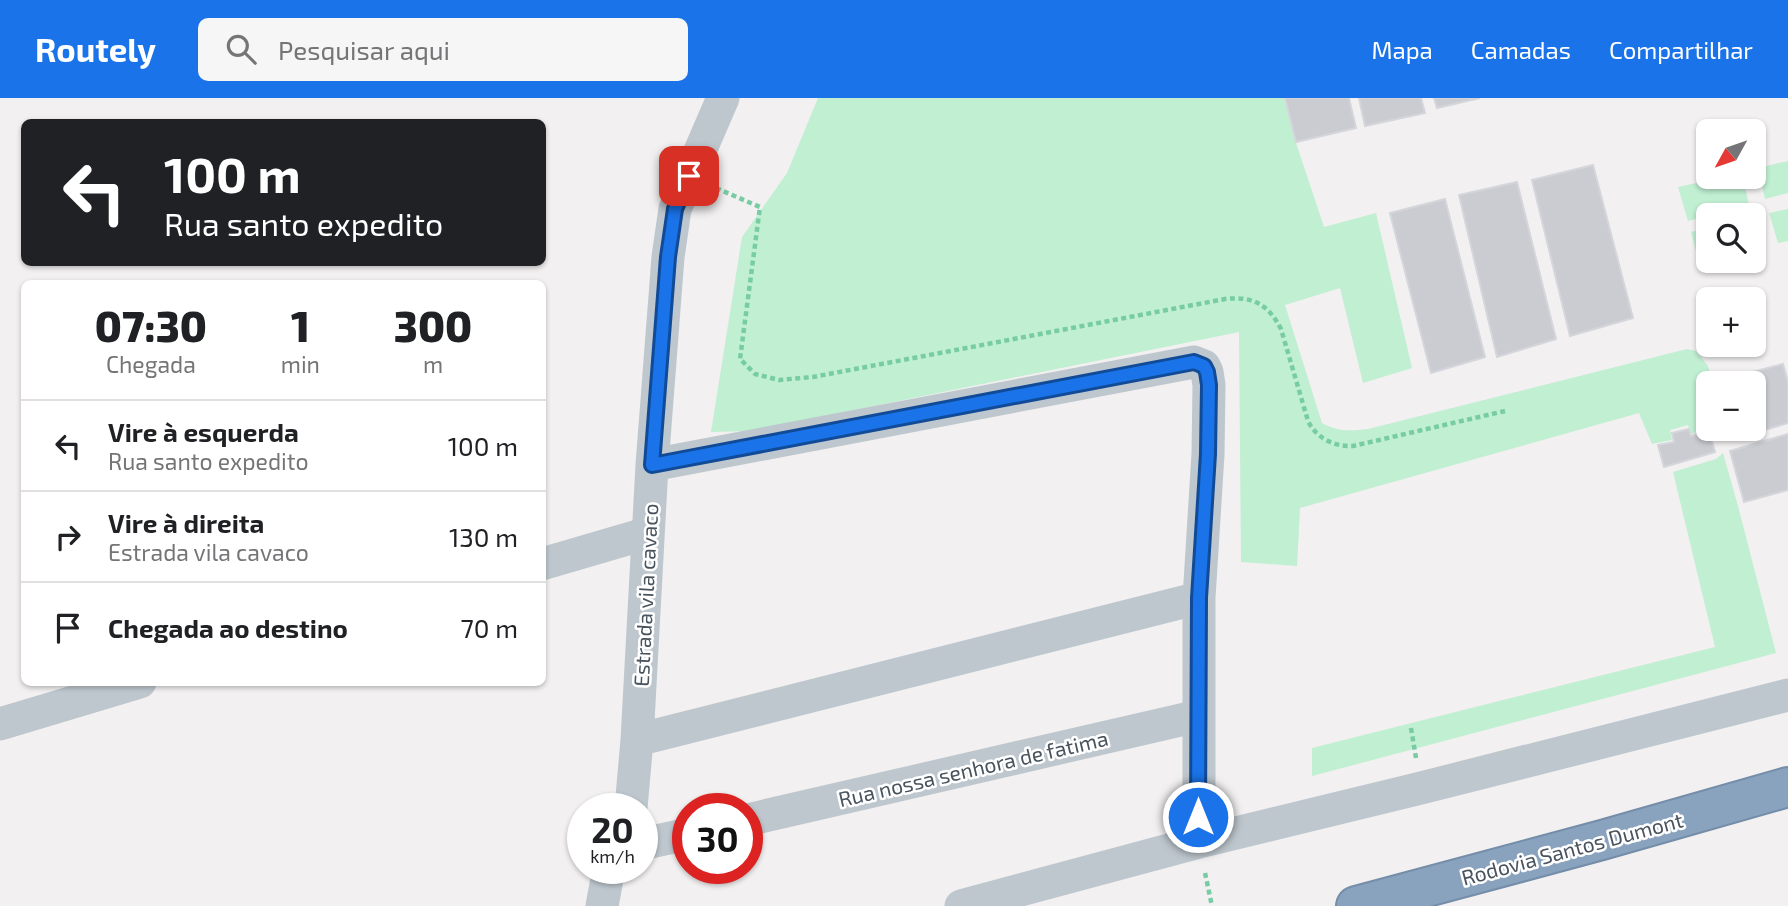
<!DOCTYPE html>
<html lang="pt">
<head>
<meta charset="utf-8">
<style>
  :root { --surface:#fff; --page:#f6f6f6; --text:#202124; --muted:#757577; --line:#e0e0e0; --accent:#1a73e8 }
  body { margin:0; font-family:"Exo 2",sans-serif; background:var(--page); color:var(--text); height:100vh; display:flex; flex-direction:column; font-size:26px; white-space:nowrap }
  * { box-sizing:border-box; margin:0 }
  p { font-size:23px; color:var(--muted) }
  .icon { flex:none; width:38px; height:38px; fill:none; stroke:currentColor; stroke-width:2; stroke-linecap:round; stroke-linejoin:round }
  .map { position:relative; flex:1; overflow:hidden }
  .details { position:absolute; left:21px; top:182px; width:525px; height:406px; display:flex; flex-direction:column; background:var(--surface); border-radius:10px; box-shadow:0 2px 5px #0004 }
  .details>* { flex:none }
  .top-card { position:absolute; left:21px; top:21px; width:525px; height:147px; border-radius:10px; box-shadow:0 2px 5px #0004; background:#202124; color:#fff; overflow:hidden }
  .needle { width:46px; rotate:230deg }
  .buttons { position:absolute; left:1696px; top:21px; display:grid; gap:14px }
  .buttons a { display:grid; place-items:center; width:70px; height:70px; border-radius:10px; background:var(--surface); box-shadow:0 2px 5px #0004; font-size:35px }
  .speed { position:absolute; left:567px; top:695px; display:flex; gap:14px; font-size:35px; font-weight:700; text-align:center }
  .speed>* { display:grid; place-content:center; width:91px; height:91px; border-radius:50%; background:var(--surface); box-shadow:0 2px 5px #0004; line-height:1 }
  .speed small { font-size:18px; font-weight:400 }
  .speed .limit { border:10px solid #d22; background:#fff; color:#111 }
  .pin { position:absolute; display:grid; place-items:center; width:60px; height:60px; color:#fff; margin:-30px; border-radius:14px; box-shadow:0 4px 10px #0006 }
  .me { position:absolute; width:77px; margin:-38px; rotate:0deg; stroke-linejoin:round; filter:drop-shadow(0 0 5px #0008) }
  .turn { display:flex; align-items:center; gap:24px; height:147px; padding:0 28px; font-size:32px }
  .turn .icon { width:91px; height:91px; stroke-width:2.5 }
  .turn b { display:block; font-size:49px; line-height:60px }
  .eta { display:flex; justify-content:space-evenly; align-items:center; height:119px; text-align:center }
  .eta b { font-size:42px; font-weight:800; line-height:49px }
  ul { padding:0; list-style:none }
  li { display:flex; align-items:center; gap:21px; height:91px; padding:0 28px; border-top:2px solid var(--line) }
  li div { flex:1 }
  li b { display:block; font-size:26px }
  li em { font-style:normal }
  header { display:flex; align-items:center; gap:42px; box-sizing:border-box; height:98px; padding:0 35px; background:var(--accent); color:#fff }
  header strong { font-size:33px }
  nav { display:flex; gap:38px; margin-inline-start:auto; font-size:24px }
  .search { width:490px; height:63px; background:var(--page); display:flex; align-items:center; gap:18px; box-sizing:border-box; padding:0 24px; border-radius:10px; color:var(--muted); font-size:26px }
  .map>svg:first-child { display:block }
  .green { fill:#c0efd2 }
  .building { fill:#caccd2; stroke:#d4d6db; stroke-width:2 }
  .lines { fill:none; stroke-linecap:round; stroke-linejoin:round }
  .highway-casing { stroke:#748da9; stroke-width:42 }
  .path { stroke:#78cca3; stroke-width:4.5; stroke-dasharray:5 3.5; stroke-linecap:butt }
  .minor { stroke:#bec7ce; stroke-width:33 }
  .highway { stroke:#89a2be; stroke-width:38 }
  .route-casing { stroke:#114b97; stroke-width:18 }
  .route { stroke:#1a73e8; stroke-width:12 }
  .labels { text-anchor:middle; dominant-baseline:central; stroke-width:5; stroke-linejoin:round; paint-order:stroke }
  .street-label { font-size:21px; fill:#48535d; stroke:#fff }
</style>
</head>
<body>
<header>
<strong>Routely</strong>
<div class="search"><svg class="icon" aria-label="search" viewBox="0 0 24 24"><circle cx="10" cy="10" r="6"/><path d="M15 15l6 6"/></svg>Pesquisar aqui</div>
<nav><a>Mapa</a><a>Camadas</a><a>Compartilhar</a></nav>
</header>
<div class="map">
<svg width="1788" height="808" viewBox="0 0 1788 808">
  <rect width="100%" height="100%" fill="#f2f0f0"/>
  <path class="green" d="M 818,0 L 1284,0 L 1296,45 L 1324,129 L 1376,115 L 1412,270 L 1363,285 L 1340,190 L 1285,207 L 1322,325 C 1338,334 1351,333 1368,331 L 1687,251 L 1696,253 L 1708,268 L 1713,285 L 1708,285 L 1708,330 L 1691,336 L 1688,327 L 1670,332 L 1672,342 L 1652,346 L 1639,315 L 1300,410 L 1297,468 L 1241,464 L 1239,234 L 751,333 L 711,334 L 742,139 L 787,75 Z
    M 1788,63 L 1788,95 L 1765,101 L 1758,70 Z
    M 1724,79 L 1743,79 L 1749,107 L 1688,123 L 1678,89 Z
    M 1788,111 L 1788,143 L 1778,145 L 1769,115 Z
    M 1708,130 L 1708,163 L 1699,165 L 1691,134 Z
    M 1723,355 L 1738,408 L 1776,555 L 1312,678 L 1312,650 L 1715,549 L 1673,374 L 1716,361 Z"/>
  <path class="building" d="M 1285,0 L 1349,0 L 1356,30 L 1296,44 Z
    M 1359,0 L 1421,0 L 1425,15 L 1365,28 Z
    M 1434,0 L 1480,0 L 1437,10 Z
    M 1593,67 L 1633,220 L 1570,238 L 1532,82 Z
    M 1517,84 L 1556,241 L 1497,259 L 1459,97 Z
    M 1445,101 L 1485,259 L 1431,275 L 1390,115 Z
    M 1783,266 L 1788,284 L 1788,325 L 1731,342 L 1728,331 L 1754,331 L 1754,285 L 1714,284 Z
    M 1689,331 L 1691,338 L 1709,332 L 1715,354 L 1664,369 L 1658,347 L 1674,344 L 1672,335 Z
    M 1788,336 L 1788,392 L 1744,404 L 1730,353 Z"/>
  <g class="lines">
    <g class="highway-casing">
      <path id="highway" d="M 1356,808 L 1602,742 L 1788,689"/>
    </g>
    <path class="path" d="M 716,90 L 760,109 L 740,261 L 755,276 L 779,282 L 813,279 L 1225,201 C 1253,198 1268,206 1281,231 L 1308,323 C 1316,340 1335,349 1353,348 L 1505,313
      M 1411,630 L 1416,660
      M 1205,775 L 1212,808"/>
    <path class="minor" d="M 652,367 L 1194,264 L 1204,268 L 1207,274 L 1209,287 L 1208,356 L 1199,500 L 1199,744
      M 542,466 L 648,435
      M 0,626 L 140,584
      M 637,642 L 1199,500
      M 631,710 L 637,642 L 652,367 L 668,159 L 675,111 L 723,0
      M 747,722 L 1198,618
      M 642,746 L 688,736
      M 602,808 L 609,770
      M 961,808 L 1199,744 L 1421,690 L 1788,597"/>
    <use href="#highway" class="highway"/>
  </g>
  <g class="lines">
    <g class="route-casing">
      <path id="route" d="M 689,78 L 675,111 L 668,159 L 652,367 L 1194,264 L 1204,268 L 1207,274 L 1209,287 L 1208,356 L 1199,500 L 1198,719"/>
    </g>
    <use href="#route" class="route"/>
  </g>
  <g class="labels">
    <g class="street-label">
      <text transform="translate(645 497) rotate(-87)">Estrada vila cavaco</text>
      <text transform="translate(973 670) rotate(-13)">Rua nossa senhora de fatima</text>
      <text transform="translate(1572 750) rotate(-15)">Rodovia Santos Dumont</text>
    </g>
  </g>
</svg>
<div class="buttons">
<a><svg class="needle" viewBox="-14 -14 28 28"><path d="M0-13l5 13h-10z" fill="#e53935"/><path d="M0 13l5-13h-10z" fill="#757577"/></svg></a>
<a><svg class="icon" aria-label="search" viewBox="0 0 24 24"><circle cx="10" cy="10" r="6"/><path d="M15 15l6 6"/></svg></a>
<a>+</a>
<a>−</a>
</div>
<div class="speed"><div>20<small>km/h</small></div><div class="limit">30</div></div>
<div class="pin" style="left:689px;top:78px;background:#d93025"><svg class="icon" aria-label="arrive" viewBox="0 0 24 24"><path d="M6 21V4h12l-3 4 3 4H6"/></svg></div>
<svg class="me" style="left:1198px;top:719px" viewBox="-20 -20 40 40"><circle r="17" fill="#1a73e8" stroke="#fff" stroke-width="3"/><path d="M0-11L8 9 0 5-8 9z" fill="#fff"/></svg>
<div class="top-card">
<div class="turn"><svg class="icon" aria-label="left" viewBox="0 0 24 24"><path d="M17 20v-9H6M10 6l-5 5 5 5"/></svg><div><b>100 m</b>Rua santo expedito</div></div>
</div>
<section class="details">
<div class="eta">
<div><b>07:30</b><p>Chegada</p></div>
<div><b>1</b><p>min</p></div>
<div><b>300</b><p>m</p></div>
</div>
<ul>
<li><svg class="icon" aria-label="left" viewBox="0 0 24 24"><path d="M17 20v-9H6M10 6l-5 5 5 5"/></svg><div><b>Vire à esquerda</b><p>Rua santo expedito</p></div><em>100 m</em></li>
<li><svg class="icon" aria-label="right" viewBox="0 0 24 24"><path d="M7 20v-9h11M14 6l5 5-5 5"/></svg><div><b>Vire à direita</b><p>Estrada vila cavaco</p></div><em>130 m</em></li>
<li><svg class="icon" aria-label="arrive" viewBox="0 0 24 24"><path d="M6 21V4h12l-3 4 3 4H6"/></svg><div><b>Chegada ao destino</b></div><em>70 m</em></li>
</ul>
</section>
</div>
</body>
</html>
